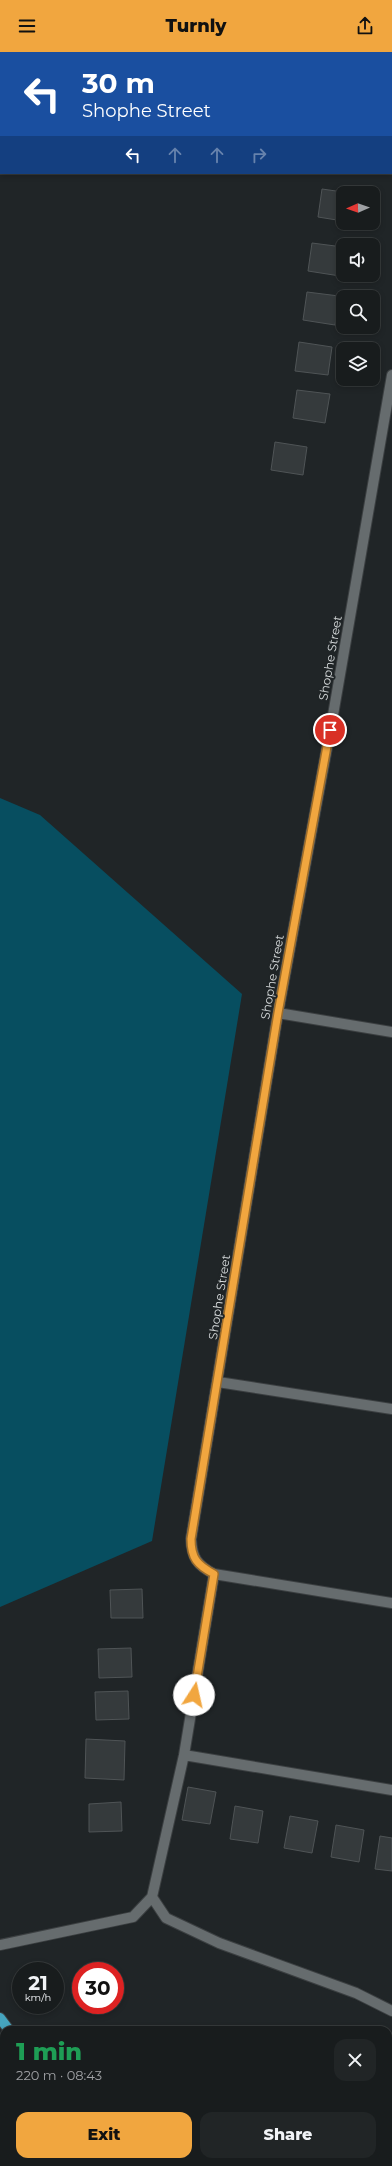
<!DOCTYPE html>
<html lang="en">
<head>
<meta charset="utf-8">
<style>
  :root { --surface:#181c1d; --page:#212526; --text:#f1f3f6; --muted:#9fa1a4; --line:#363a3b; --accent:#f1a63f }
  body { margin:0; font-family:Montserrat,sans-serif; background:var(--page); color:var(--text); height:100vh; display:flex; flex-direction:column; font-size:15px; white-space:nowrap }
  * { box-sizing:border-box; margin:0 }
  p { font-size:13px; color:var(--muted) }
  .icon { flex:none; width:22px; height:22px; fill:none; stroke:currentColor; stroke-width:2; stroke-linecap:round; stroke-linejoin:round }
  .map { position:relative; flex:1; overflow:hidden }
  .panel { position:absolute; left:0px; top:1974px; width:392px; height:140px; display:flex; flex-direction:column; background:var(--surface); border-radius:12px 12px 0 0; box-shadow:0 2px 6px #0003,0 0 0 1px var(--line) }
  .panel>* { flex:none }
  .guide { position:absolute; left:0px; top:0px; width:392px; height:122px; box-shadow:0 2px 6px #0003,0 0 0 1px var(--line); background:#1a4fa0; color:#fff; overflow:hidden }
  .needle { width:26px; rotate:268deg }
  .fabs { position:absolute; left:336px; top:134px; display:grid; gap:8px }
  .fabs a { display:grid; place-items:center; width:44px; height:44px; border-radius:8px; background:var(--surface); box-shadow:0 2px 6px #0003,0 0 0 1px var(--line); font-size:20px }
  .speed { position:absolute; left:12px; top:1910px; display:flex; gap:8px; font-size:20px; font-weight:700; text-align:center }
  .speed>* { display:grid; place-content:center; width:52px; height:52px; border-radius:50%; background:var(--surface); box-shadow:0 2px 6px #0003,0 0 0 1px var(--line); line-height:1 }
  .speed small { font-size:10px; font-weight:400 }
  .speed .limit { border:6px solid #d22; background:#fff; color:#111 }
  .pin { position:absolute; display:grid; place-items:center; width:34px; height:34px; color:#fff; margin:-17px; border:2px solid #fff; border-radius:50%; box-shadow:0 1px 4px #0007 }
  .me { position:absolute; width:44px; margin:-22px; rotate:10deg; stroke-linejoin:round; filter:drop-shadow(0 0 3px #0008) }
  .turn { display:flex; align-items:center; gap:14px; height:84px; padding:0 16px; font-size:18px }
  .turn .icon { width:52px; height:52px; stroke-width:2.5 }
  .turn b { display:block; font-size:28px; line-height:34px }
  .lanes { display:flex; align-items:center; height:38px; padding:0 16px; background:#0003; justify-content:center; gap:20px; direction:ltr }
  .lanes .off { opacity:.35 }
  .round { display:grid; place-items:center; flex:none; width:42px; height:42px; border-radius:12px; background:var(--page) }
  .headline { display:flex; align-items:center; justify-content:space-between; height:68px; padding:0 16px }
  h1 { font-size:24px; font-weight:800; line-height:30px; color:#1e9e55 }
  .button { display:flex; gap:8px; margin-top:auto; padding:8px 16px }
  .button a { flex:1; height:46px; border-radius:12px; background:var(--accent); color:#111; font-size:16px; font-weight:800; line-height:46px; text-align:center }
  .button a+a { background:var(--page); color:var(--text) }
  header { display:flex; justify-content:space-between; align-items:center; height:52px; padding:0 16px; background:var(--accent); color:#111; font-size:18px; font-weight:800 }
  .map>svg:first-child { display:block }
  .green { fill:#074e60 }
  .building { fill:#353a3c; stroke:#4f5456 }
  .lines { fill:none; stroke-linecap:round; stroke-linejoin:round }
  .minor-casing { stroke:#3b3f41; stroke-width:12 }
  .major-casing { stroke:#3b3f41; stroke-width:12 }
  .minor { stroke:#666c6e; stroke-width:10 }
  .major { stroke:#45a4be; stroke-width:10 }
  .route-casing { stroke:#9d6c29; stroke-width:10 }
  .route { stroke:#f1a63f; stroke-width:7 }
  .labels { text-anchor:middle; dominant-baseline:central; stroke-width:4; stroke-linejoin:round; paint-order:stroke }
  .street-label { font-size:12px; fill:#d8dcdd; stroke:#202527 }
</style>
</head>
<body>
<header><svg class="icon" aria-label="menu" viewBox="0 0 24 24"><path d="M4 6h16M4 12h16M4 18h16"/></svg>Turnly<svg class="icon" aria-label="share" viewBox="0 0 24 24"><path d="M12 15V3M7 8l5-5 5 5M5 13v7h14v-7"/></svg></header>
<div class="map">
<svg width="392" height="2114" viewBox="0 0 392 2114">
  <rect width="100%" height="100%" fill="#202527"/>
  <path class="green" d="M 0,746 L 40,763 L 242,942 L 152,1489 L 0,1555 Z"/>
  <path class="building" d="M 361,0 L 392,0 L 391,13 L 391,1 Z
    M 322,137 L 350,141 L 343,141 L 343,169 L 318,165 Z
    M 312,191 L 343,195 L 340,224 L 308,219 Z
    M 307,240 L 339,244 L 335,273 L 303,268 Z
    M 299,290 L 332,295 L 328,323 L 295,319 Z
    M 297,338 L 330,342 L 325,371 L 293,366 Z
    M 275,390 L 307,395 L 303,423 L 271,418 Z
    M 142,1537 L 143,1566 L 111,1566 L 110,1538 Z
    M 131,1596 L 132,1625 L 99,1626 L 98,1597 Z
    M 128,1639 L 129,1667 L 96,1668 L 95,1640 Z
    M 86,1687 L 125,1689 L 124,1728 L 85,1726 Z
    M 188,1735 L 216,1740 L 210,1772 L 182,1768 Z
    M 121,1750 L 122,1779 L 89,1780 L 89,1752 Z
    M 235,1754 L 263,1759 L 258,1791 L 230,1787 Z
    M 290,1764 L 318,1769 L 312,1801 L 284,1796 Z
    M 336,1773 L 364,1778 L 359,1810 L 331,1805 Z
    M 380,1784 L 392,1786 L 392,1819 L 375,1817 Z"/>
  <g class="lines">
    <g class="minor-casing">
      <path id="minor" d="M 392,323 L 333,663 L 278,961 L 191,1487 C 192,1506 197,1513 214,1522 L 392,1551
        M 278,961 L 392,980
        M 218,1330 L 392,1357
        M 184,1703 L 392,1738
        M 152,1845 L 166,1866 L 219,1891 L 356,1941 L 392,1959
        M 0,1893 L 133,1865 L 152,1845 L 184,1703 L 214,1522"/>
    </g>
    <g class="major-casing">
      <path id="major" d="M 0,1966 L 9,1978
        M 113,2110 L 116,2114"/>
    </g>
    <use href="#minor" class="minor"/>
    <use href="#major" class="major"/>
  </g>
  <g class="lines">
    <g class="route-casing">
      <path id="route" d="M 194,1643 L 214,1522 C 197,1513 191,1506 191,1487 L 278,961 L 330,678"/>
    </g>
    <use href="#route" class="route"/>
  </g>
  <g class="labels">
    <g class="street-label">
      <text transform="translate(330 606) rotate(-80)">Shophe Street</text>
      <text transform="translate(272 925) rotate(-80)">Shophe Street</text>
      <text transform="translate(219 1245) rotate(-81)">Shophe Street</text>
    </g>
  </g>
</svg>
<div class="fabs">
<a><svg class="needle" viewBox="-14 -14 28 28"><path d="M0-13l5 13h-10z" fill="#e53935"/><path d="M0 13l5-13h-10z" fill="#9fa1a4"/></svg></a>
<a><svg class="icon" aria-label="sound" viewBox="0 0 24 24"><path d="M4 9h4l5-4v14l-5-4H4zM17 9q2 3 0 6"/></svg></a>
<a><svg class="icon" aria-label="search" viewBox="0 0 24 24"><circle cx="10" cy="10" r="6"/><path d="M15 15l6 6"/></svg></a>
<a><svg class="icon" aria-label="layers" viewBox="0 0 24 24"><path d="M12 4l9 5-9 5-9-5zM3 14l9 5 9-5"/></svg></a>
</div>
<div class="speed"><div>21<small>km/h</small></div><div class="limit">30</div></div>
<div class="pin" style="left:330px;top:678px;background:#d93025"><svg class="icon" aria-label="arrive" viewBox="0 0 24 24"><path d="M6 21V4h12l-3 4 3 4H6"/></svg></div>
<svg class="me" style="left:194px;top:1643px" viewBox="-20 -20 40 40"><circle r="19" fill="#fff"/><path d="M0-13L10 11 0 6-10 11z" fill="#f1a63f"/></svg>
<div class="guide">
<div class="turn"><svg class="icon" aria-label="left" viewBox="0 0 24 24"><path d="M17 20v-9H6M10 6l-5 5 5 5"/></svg><div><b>30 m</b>Shophe Street</div></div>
<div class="lanes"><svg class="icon" aria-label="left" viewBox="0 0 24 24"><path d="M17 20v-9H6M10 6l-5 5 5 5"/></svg><svg class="icon off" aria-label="ahead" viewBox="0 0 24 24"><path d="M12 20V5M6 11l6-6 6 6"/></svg><svg class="icon off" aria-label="ahead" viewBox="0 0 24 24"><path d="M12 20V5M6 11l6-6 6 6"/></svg><svg class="icon off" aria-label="right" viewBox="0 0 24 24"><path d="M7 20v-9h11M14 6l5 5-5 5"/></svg></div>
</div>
<section class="panel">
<div class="headline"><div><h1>1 min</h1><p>220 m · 08:43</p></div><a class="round"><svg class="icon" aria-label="close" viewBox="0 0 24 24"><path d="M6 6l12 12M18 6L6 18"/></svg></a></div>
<div class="button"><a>Exit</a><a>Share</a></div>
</section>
</div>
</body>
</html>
